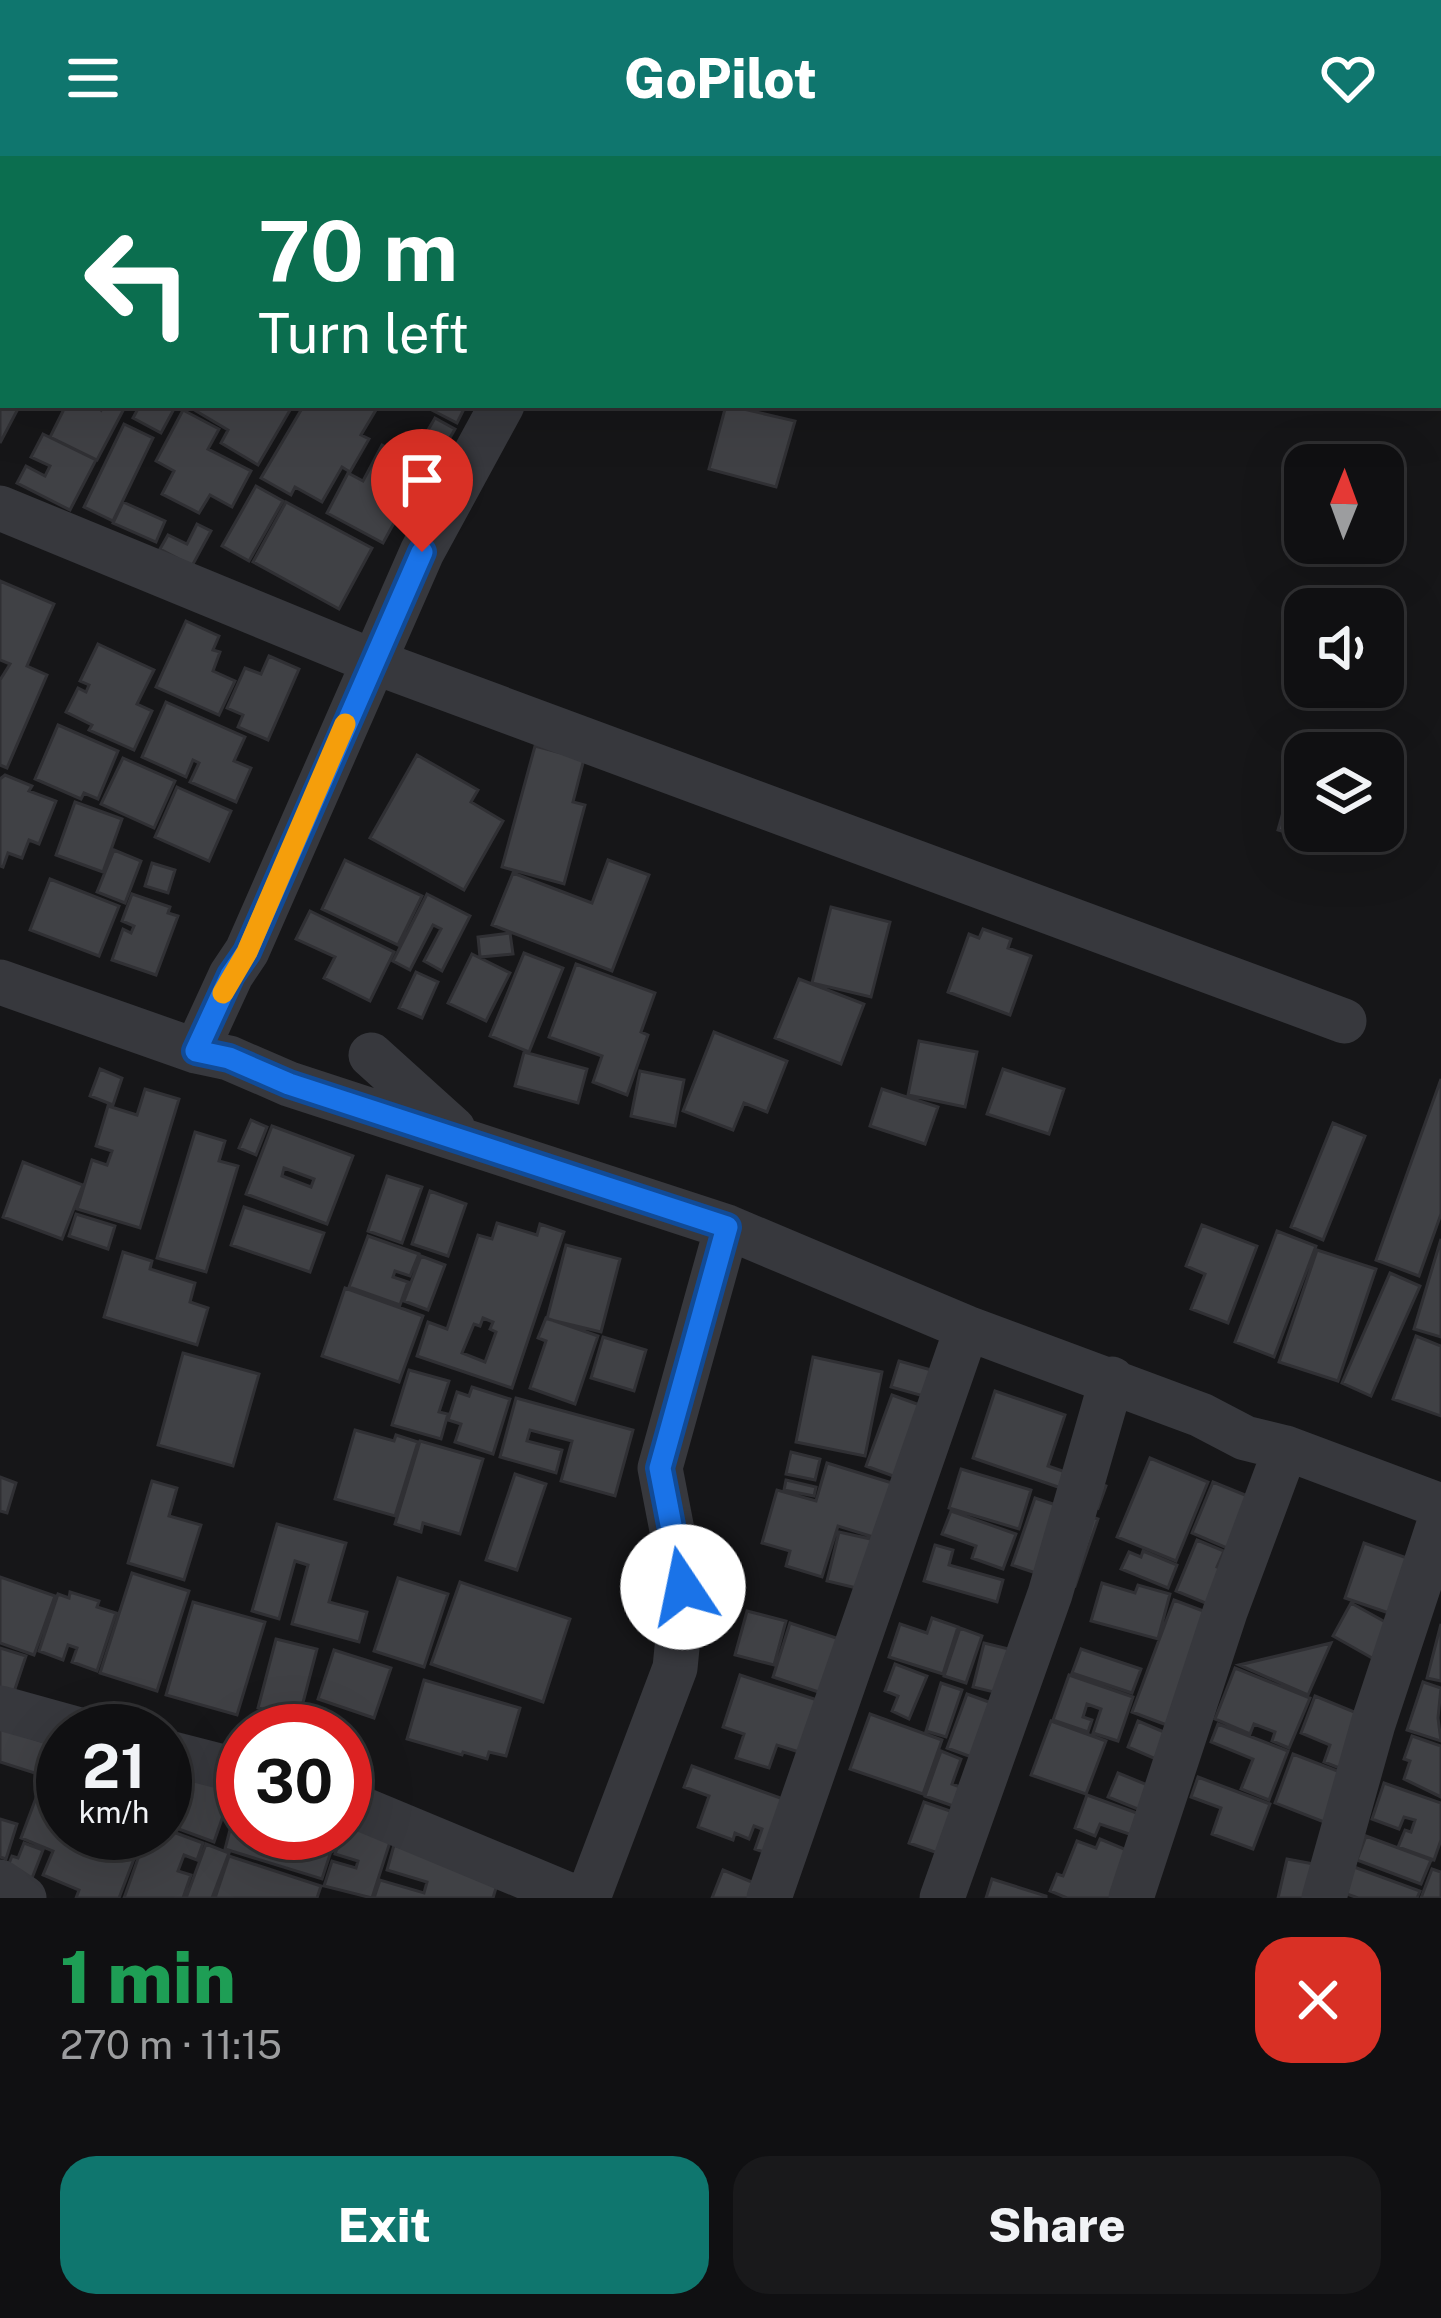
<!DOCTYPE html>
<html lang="en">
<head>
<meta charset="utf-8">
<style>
  :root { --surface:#101012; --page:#19191b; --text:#f1f3f6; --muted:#9c9d9f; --line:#303032; --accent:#0f766e }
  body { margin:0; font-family:"Public Sans",sans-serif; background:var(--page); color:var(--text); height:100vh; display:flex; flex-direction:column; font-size:45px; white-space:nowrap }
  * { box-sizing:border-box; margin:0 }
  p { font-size:39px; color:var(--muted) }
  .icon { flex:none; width:66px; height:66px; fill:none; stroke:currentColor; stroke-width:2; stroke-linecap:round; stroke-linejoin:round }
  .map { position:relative; height:1742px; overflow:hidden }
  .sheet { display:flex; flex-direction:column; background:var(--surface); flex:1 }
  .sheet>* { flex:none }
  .hud { position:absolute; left:0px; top:0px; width:1443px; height:252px; box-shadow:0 12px 48px #0002,0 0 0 3px var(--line); background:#0b6e4f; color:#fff; overflow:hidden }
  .needle { width:78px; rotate:1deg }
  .buttons { position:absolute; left:1284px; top:288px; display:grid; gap:24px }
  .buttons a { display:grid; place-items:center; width:120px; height:120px; border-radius:24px; background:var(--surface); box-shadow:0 12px 48px #0002,0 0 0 3px var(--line); font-size:60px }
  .speed { position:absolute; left:36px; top:1548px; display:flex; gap:24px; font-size:60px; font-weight:700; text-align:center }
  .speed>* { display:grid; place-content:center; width:156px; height:156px; border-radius:50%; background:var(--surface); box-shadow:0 12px 48px #0002,0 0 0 3px var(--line); line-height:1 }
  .speed small { font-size:30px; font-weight:400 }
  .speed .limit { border:18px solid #d22; background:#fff; color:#111 }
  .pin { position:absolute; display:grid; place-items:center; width:102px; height:102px; color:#fff; margin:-123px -51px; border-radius:50% 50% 50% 0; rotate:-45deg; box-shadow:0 0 12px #0007 }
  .pin .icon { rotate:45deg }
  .me { position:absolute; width:132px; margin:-66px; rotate:349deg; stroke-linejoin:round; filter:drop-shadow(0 0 9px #0008) }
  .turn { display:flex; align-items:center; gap:42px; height:252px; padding:0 60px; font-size:54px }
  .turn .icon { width:156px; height:156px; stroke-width:2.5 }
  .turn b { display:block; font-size:84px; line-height:102px }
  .round { display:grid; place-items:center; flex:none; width:126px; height:126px; border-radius:36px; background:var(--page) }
  .overview { display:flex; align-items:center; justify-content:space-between; height:204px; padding:0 60px }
  h1 { font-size:72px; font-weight:800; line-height:90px; color:#1e9e55 }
  .action { display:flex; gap:24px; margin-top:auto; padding:24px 60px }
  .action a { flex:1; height:138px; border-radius:36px; background:var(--accent); color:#fff; font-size:48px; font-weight:800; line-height:138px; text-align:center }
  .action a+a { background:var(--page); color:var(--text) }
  header { display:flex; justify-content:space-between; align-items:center; height:156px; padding:0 60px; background:var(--accent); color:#fff; font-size:54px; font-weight:800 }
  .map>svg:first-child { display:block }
  .building { fill:#404145; stroke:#303034; stroke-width:3; fill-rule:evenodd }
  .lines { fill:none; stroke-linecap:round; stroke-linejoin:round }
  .minor { stroke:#37383d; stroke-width:45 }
  .route-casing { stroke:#114b97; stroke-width:30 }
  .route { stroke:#1a73e8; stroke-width:21 }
  .slow { stroke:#f59e0b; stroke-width:21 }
</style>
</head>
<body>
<header><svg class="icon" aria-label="menu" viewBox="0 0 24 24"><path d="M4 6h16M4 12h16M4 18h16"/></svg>GoPilot<svg class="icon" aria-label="heart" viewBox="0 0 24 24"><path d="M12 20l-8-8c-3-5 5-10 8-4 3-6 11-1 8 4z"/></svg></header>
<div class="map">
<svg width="1441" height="1742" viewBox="0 0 1441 1742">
  <rect width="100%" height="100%" fill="#161618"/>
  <path class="building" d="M 0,206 L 3,249 L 20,249 L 0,287 Z
    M 66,249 L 95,249 L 101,254 L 103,249 L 126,249 L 97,304 L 50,281 Z
    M 140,249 L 166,249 L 174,253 L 161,277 L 133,262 Z
    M 186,249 L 293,249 L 258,309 L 221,287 L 228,274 Z
    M 304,249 L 379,249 L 361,279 L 369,283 L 350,316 L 342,311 L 322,346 L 295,331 L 291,339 L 261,322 Z
    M 422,249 L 466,249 L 457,267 Z
    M 726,249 L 795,265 L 776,331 L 709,313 Z
    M 183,254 L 219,273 L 208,293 L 251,315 L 232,351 L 210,339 L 199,357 L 162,338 L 174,315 L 156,305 Z
    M 435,262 L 455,273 L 431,315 L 411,303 Z
    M 124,268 L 153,282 L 113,365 L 84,351 Z
    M 43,278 L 96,304 L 70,354 L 17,327 L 26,310 L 45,320 L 50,310 L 31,301 Z
    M 382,289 L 411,305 L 403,321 L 416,327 L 383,387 L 327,357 L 348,317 L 363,325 Z
    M 256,330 L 283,345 L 249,405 L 222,390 Z
    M 123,346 L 165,365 L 156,386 L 113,367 Z
    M 286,346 L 372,392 L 339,453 L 253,406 Z
    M 197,368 L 211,375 L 192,410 L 160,393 L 168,379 L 187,388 Z
    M 0,425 L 54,448 L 27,510 L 47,519 L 7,612 L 0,609 L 0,524 L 10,508 L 0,504 Z
    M 186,465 L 219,480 L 213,494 L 220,496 L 213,515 L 235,525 L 219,559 L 156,531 Z
    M 98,488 L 154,514 L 137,548 L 152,555 L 134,594 L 89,574 L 92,569 L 66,556 L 78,532 L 86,536 L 89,529 L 80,525 Z
    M 269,500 L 299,513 L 268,584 L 238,571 L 243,559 L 227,552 L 245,512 L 261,518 Z
    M 166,546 L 245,581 L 234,605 L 251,612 L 236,646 L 190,626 L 199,607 L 193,604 L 186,621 L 142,601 Z
    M 58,569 L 118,595 L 98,643 L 84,637 L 81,643 L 35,623 Z
    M 1304,582 L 1356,597 L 1305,597 L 1305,675 L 1362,675 L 1356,696 L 1278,674 Z
    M 535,590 L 584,603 L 573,646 L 585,649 L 564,728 L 502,711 Z
    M 417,599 L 478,634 L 471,646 L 503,665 L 464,734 L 370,682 Z
    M 123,602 L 175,625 L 154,672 L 101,648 Z
    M 5,619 L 32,630 L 29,635 L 56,645 L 39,688 L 29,684 L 22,702 L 8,697 L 3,711 L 0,710 L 0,623 Z
    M 177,631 L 231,655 L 209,705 L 155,681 Z
    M 75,646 L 122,663 L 103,716 L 56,699 Z
    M 114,694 L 141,705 L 125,747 L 97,736 Z
    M 345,704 L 422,740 L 398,789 L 322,753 Z
    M 608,704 L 649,719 L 612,815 L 492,769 L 513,717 L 592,747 Z
    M 152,707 L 175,714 L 168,737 L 145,730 Z
    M 50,723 L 119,750 L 99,800 L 30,774 Z
    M 132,738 L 170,751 L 168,757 L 178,760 L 156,819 L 112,804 L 123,773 L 131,777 L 134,770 L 122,765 Z
    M 427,738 L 470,760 L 442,815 L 424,805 L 441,773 L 433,769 L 410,814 L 393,805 Z
    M 831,751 L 890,766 L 871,841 L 812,827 Z
    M 310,755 L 394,796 L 370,845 L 324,822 L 335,801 L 296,783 Z
    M 983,773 L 1011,783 L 1008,792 L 1031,800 L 1010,859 L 948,836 L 969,778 L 979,782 Z
    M 510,777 L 513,798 L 480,801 L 478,781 Z
    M 524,797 L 563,812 L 529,896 L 490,880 Z
    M 472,798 L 510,817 L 486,865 L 448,847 Z
    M 576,808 L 655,837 L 641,876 L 648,879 L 627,939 L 593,926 L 602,900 L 549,881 Z
    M 416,816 L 438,826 L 422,862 L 399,852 Z
    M 799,823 L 864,848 L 841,908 L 775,882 Z
    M 714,876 L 787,905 L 767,956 L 744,947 L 733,974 L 683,955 Z
    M 919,885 L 977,896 L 965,951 L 908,939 Z
    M 524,896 L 587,913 L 578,947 L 515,930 Z
    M 100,913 L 122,922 L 113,949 L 90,940 Z
    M 1003,913 L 1064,933 L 1049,978 L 987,958 Z
    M 640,915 L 684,924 L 675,970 L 631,960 Z
    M 1441,923 L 1441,1058 L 1419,1120 L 1376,1104 Z
    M 145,933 L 179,943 L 140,1072 L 77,1053 L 92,1004 L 107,1009 L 112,995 L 96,990 L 108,950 L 137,959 Z
    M 882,933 L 938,951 L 925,988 L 870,970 Z
    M 251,964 L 267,971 L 256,999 L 239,992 Z
    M 1333,967 L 1365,980 L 1323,1084 L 1291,1071 Z
    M 272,970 L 353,1000 L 327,1068 L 246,1038 ZM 284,1012 L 314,1023 L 311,1031 L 282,1020 Z
    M 195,976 L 225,985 L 219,1005 L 238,1010 L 206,1116 L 157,1102 Z
    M 23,1006 L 83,1029 L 62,1083 L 3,1061 Z
    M 387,1020 L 422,1031 L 402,1087 L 368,1075 Z
    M 430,1035 L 466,1048 L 448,1100 L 412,1088 Z
    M 244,1051 L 324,1077 L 310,1116 L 231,1089 Z
    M 76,1058 L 115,1070 L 108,1093 L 69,1080 Z
    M 497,1067 L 537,1079 L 540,1068 L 564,1076 L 512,1232 L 417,1200 L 428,1166 L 447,1173 L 478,1079 L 492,1083 ZM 483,1162 L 493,1166 L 490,1173 L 496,1176 L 485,1206 L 462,1197 L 474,1168 L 480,1170 Z
    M 1202,1069 L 1257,1090 L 1228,1167 L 1191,1153 L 1205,1118 L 1186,1110 Z
    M 1277,1075 L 1316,1090 L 1274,1201 L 1235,1186 Z
    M 368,1080 L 419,1098 L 410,1120 L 395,1115 L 393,1121 L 408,1126 L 400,1149 L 349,1131 Z
    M 1441,1083 L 1441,1181 L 1414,1173 Z
    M 566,1089 L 620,1103 L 601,1176 L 547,1163 Z
    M 1317,1094 L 1376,1113 L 1338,1225 L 1279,1206 Z
    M 123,1096 L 152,1105 L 150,1113 L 195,1127 L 190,1146 L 208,1152 L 197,1189 L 104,1161 Z
    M 421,1100 L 445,1109 L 428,1154 L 404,1145 Z
    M 1390,1117 L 1420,1130 L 1371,1240 L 1342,1227 Z
    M 345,1132 L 423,1160 L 399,1226 L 322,1200 Z
    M 546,1162 L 598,1180 L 575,1248 L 530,1232 L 546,1185 L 538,1182 Z
    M 1416,1180 L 1441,1190 L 1441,1260 L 1393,1243 Z
    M 603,1181 L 646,1194 L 634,1235 L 591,1222 Z
    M 183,1197 L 259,1218 L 233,1310 L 158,1289 Z
    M 813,1201 L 882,1216 L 865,1300 L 796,1286 Z
    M 899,1205 L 935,1215 L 927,1241 L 891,1231 Z
    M 409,1214 L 449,1225 L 439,1256 L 448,1258 L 441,1283 L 392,1269 Z
    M 472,1231 L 510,1243 L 493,1298 L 455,1286 L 461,1268 L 448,1264 L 457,1236 L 469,1240 Z
    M 995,1235 L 1065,1259 L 1048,1310 L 1106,1330 L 1098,1352 L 1058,1331 L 973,1302 Z
    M 892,1239 L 931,1253 L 923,1331 L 866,1310 Z
    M 516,1242 L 633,1274 L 615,1340 L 561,1325 L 572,1285 L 530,1274 L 527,1285 L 562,1294 L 556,1317 L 500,1301 Z
    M 355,1274 L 394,1285 L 396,1279 L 418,1286 L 395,1360 L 335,1343 Z
    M 420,1285 L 483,1303 L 460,1378 L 423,1367 L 421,1376 L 395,1368 Z
    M 791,1296 L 820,1303 L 815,1324 L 786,1318 Z
    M 1150,1302 L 1208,1326 L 1176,1405 L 1117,1381 Z
    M 827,1307 L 892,1327 L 906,1391 L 838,1370 L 822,1421 L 786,1410 L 790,1395 L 762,1387 L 777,1334 L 816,1345 Z
    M 961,1313 L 1031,1334 L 1019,1373 L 949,1352 Z
    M 515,1318 L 546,1328 L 517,1414 L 486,1404 Z
    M 0,1321 L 16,1327 L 7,1357 L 0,1355 Z
    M 786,1324 L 816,1331 L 814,1340 L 784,1334 Z
    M 152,1325 L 177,1332 L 169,1360 L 201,1369 L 184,1424 L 128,1407 Z
    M 1213,1326 L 1255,1343 L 1243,1399 L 1192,1377 Z
    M 1035,1342 L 1098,1363 L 1075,1430 L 1012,1409 Z
    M 951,1355 L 1016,1378 L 1003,1413 L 972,1402 L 976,1390 L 942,1378 Z
    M 277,1368 L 346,1387 L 329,1446 L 367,1456 L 359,1486 L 292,1468 L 308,1409 L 295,1405 L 279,1463 L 252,1455 Z
    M 839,1376 L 902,1390 L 865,1434 L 827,1425 Z
    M 1197,1384 L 1224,1395 L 1217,1411 L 1244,1422 L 1230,1457 L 1176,1435 Z
    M 1364,1387 L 1413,1404 L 1418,1467 L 1345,1442 Z
    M 935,1389 L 953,1394 L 949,1409 L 1003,1424 L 997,1446 L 924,1425 Z
    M 1143,1395 L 1177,1409 L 1168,1432 L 1121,1413 L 1129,1396 L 1141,1401 Z
    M 132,1417 L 189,1435 L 157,1535 L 100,1517 Z
    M 0,1421 L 55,1440 L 34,1499 L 0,1487 Z
    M 398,1422 L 448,1438 L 424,1511 L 374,1495 Z
    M 460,1426 L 570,1463 L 543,1546 L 431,1508 Z
    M 1102,1427 L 1135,1437 L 1138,1429 L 1170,1438 L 1158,1483 L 1091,1465 Z
    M 70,1436 L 99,1445 L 97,1451 L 116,1457 L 97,1515 L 72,1506 L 77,1492 L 68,1489 L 63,1504 L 39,1495 L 58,1438 L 69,1442 Z
    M 1174,1444 L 1222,1462 L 1180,1574 L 1132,1556 Z
    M 193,1446 L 265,1466 L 237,1559 L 166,1539 Z
    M 1351,1447 L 1407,1478 L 1388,1511 L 1333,1480 Z
    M 747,1455 L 786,1465 L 774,1509 L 735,1499 Z
    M 932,1462 L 958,1471 L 943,1518 L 889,1501 L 900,1468 L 927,1477 Z
    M 790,1467 L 861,1490 L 843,1544 L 773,1521 Z
    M 1441,1468 L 1441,1525 L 1427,1522 Z
    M 960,1472 L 982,1480 L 966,1527 L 944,1520 Z
    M 276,1483 L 317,1493 L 299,1562 L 258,1552 Z
    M 984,1487 L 1042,1501 L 1032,1545 L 973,1531 Z
    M 1331,1487 L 1308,1539 L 1239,1509 Z
    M 0,1492 L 26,1500 L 9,1551 L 0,1548 Z
    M 1081,1493 L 1141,1513 L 1132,1537 L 1072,1517 Z
    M 334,1494 L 391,1512 L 374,1562 L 318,1543 Z
    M 895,1508 L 927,1520 L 909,1563 L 892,1555 L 898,1540 L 885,1535 Z
    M 1235,1512 L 1310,1542 L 1289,1592 L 1272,1585 L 1275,1576 L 1254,1568 L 1250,1578 L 1215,1563 Z
    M 740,1519 L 839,1551 L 799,1596 L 777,1589 L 769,1612 L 736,1602 L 744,1578 L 723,1571 Z
    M 1069,1519 L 1133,1541 L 1118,1585 L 1093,1577 L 1101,1553 L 1087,1548 L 1083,1561 L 1092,1564 L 1088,1576 L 1053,1564 Z
    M 424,1524 L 520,1552 L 506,1600 L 489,1596 L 487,1603 L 463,1596 L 462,1599 L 407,1583 Z
    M 1423,1526 L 1441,1532 L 1438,1562 L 1441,1585 L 1407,1574 Z
    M 941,1527 L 962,1534 L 946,1581 L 926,1575 Z
    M 967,1538 L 1027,1560 L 1007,1614 L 947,1592 Z
    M 1315,1540 L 1384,1568 L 1362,1621 L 1324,1606 L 1330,1589 L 1301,1577 Z
    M 870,1558 L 942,1584 L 923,1638 L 850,1613 Z
    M 1051,1565 L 1106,1585 L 1086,1638 L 1031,1619 Z
    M 1138,1565 L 1183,1584 L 1172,1610 L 1128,1591 Z
    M 1218,1568 L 1288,1595 L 1269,1644 L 1241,1633 L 1253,1603 L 1211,1586 Z
    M 0,1572 L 63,1592 L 63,1626 L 0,1606 Z
    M 1412,1580 L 1441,1590 L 1441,1641 L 1404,1623 L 1410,1605 L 1404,1603 Z
    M 941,1595 L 961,1603 L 952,1628 L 963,1632 L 984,1661 L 925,1640 Z
    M 1293,1598 L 1356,1622 L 1337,1671 L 1275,1647 Z
    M 180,1609 L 234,1628 L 214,1686 L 165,1668 L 165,1650 Z
    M 692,1610 L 808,1652 L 789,1705 L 755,1693 L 762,1673 L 754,1670 L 749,1683 L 735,1677 L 733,1684 L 698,1671 L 709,1640 L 684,1631 Z
    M 1118,1617 L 1165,1636 L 1155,1660 L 1108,1641 Z
    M 1198,1621 L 1270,1648 L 1253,1693 L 1212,1678 L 1221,1652 L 1191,1641 Z
    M 1384,1627 L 1441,1647 L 1441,1684 L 1434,1704 L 1398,1691 L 1405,1674 L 1411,1676 L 1415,1664 L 1404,1661 L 1399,1673 L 1372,1663 Z
    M 39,1634 L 63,1644 L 63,1677 L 144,1677 L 119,1742 L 76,1742 L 79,1734 L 43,1719 L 53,1695 L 21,1682 Z
    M 1087,1639 L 1145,1660 L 1138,1681 L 1100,1668 L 1095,1680 L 1075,1672 Z
    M 924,1646 L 982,1666 L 952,1702 L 909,1687 Z
    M 0,1663 L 17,1668 L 6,1703 L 0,1701 Z
    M 232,1666 L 243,1670 L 243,1677 L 267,1677 L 297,1687 L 297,1683 L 276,1677 L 337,1677 L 322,1723 L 225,1693 Z
    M 345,1669 L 391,1683 L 372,1742 L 324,1730 L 332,1705 L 356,1712 L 358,1705 L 335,1698 Z
    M 165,1673 L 203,1687 L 197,1704 L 184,1699 L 178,1715 L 191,1719 L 183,1742 L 124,1742 L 147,1677 L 165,1677 Z
    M 1366,1680 L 1431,1704 L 1421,1728 L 1357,1704 Z
    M 1100,1683 L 1134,1697 L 1116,1742 L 1067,1742 L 1050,1735 L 1057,1718 L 1063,1720 L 1077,1685 L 1096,1692 Z
    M 24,1687 L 43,1694 L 27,1735 L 2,1725 L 12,1700 L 18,1702 Z
    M 206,1688 L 229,1697 L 212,1742 L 186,1742 Z
    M 394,1689 L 499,1722 L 493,1742 L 374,1742 L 380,1724 L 424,1737 L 427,1726 L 387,1714 Z
    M 229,1700 L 321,1730 L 317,1742 L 215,1742 Z
    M 1287,1703 L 1319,1709 L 1312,1742 L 1278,1742 Z
    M 1354,1711 L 1420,1735 L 1417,1742 L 1358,1742 L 1344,1737 Z
    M 1432,1713 L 1441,1716 L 1441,1742 L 1421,1742 Z
    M 723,1714 L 759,1729 L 789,1742 L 712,1742 Z
    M 992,1723 L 1046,1740 L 1046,1742 L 986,1742 Z"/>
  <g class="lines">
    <path class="minor" d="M 637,3 L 638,0
      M 0,352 L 372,505 L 1344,865
      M 0,826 L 196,895 L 229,902 L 289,928 L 727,1071 L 967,1172 L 1201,1259 L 1245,1282 L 1286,1292 L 1441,1350
      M 196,895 L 231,819 L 247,795 L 422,396 L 502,249
      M 371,899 L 453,973
      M 0,1552 L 83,1575
      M 165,1596 L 243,1616
      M 345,1646 L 576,1742
      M 0,1726 L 24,1742
      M 588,1742 L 675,1512 L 683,1431 L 660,1312 L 727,1071
      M 769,1742 L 967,1172
      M 942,1742 L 1050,1438 L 1112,1223
      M 1131,1742 L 1225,1456 L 1286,1292
      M 1324,1742 L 1373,1568 L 1441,1362"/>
  </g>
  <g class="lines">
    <g class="route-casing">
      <path id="route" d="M 422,396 L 247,796 L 231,819 L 196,895 L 229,902 L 289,928 L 727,1071 L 660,1312 L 683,1431"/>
    </g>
    <use href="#route" class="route"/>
    <path class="slow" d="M 223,837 L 247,796 L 345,568"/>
  </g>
</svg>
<div class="buttons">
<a><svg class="needle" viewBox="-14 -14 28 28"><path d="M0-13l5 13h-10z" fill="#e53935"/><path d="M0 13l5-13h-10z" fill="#9c9d9f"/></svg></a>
<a><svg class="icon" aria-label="sound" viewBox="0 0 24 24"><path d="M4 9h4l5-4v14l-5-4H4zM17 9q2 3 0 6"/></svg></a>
<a><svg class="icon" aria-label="layers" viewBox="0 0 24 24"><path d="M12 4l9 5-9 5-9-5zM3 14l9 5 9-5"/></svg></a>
</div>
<div class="speed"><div>21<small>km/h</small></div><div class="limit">30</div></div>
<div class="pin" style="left:422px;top:396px;background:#d93025"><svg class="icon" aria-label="arrive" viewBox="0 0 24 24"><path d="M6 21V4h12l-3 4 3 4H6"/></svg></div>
<svg class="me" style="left:683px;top:1431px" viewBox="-20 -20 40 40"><circle r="19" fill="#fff"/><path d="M0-13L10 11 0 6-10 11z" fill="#1a73e8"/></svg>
<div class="hud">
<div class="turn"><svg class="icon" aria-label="left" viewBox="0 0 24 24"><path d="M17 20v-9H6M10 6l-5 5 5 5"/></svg><div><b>70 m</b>Turn left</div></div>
</div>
</div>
<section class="sheet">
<div class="overview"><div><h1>1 min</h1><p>270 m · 11:15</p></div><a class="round" style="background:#d93025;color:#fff"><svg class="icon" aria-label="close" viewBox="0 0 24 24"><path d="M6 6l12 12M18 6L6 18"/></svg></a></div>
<div class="action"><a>Exit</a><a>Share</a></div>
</section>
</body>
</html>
